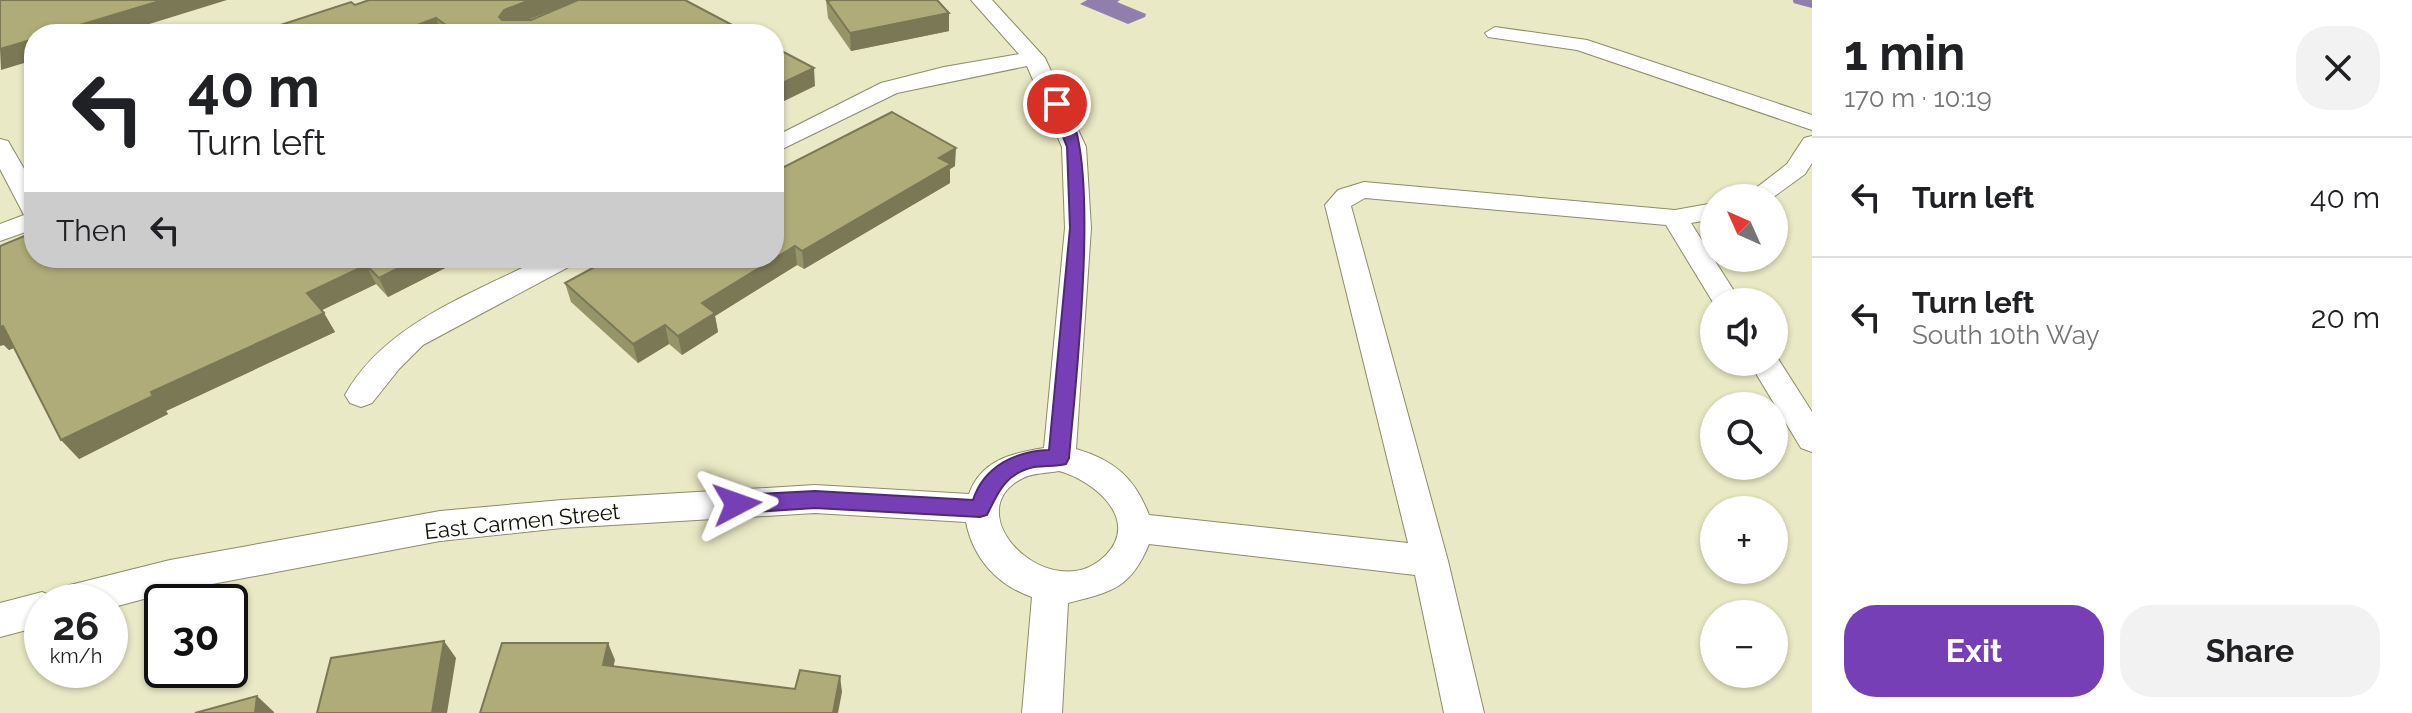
<!DOCTYPE html>
<html lang="en">
<head>
<meta charset="utf-8">
<style>
  :root { --surface:#fff; --page:#f2f2f2; --text:#202124; --muted:#757577; --line:#e0e0e0; --accent:#773fb5 }
  body { margin:0; font-family:Raleway,sans-serif; background:var(--page); color:var(--text); height:100vh; display:flex; flex-direction:column; font-size:30px; white-space:nowrap }
  * { box-sizing:border-box; margin:0 }
  p { font-size:26px; color:var(--muted) }
  .icon { flex:none; width:44px; height:44px; fill:none; stroke:currentColor; stroke-width:2; stroke-linecap:round; stroke-linejoin:round }
  .map { position:relative; flex:1; overflow:hidden }
  .drawer { display:flex; flex-direction:column; background:var(--surface); width:600px }
  .drawer>* { flex:none }
  .guide { position:absolute; left:24px; top:24px; width:760px; height:244px; border-radius:32px; box-shadow:0 2px 6px #0004; background:#fff; color:var(--text); overflow:hidden }
  .needle { width:52px; rotate:315deg }
  .buttons { position:absolute; left:1700px; top:184px; display:grid; gap:16px }
  .buttons a { display:grid; place-items:center; width:88px; height:88px; border-radius:50%; background:var(--surface); box-shadow:0 2px 6px #0004; font-size:40px }
  .speed { position:absolute; left:24px; top:584px; display:flex; gap:16px; font-size:40px; font-weight:700; text-align:center }
  .speed>* { display:grid; place-content:center; width:104px; height:104px; border-radius:50%; background:var(--surface); box-shadow:0 2px 6px #0004; line-height:1 }
  .speed small { font-size:20px; font-weight:400 }
  .speed .limit { border:4px solid #111; border-radius:12px; background:#fff; color:#111 }
  .pin { position:absolute; display:grid; place-items:center; width:68px; height:68px; color:#fff; margin:-34px; border:4px solid #fff; border-radius:50%; box-shadow:0 2px 8px #0007 }
  .me { position:absolute; width:88px; margin:-44px; rotate:86deg; stroke-linejoin:round; filter:drop-shadow(0 0 6px #0008) }
  .turn { display:flex; align-items:center; gap:28px; height:168px; padding:0 32px; font-size:36px }
  .turn .icon { width:104px; height:104px; stroke-width:2.5 }
  .turn b { display:block; font-size:56px; line-height:68px }
  .then { display:flex; align-items:center; height:76px; padding:0 32px; background:#0003; gap:16px; font-size:30px }
  .round { display:grid; place-items:center; flex:none; width:84px; height:84px; border-radius:32px; background:var(--page) }
  .headline { display:flex; align-items:center; justify-content:space-between; height:136px; padding:0 32px }
  h1 { font-size:48px; font-weight:700; line-height:60px }
  .cta { display:flex; gap:16px; margin-top:auto; padding:16px 32px }
  .cta a { flex:1; height:92px; border-radius:32px; background:var(--accent); color:#fff; font-size:32px; font-weight:700; line-height:92px; text-align:center }
  .cta a+a { background:var(--page); color:var(--text) }
  ul { padding:0; list-style:none }
  li { display:flex; align-items:center; gap:24px; height:120px; padding:0 32px; border-top:2px solid var(--line) }
  li div { flex:1 }
  li b { display:block; font-size:30px }
  li em { font-style:normal }
  main { display:flex; flex:1; min-height:0 }
  .map>svg:first-child { display:block }
  .water { fill:#907fac }
  .lines { fill:none; stroke-linecap:round; stroke-linejoin:round }
  .stream { stroke:#907fac; stroke-width:8 }
  .street-casing { stroke:#8c8b6a; stroke-width:2 }
  .street { fill:#fff; fill-rule:evenodd }
  .wall { fill:#969469 }
  .shaded-wall { fill:#7a7855 }
  .building { fill:#afac7a; stroke:#7a7855; stroke-width:2 }
  .route { fill:#773fb5; stroke:#4d2976; stroke-width:2 }
  .labels { text-anchor:middle; dominant-baseline:central; stroke-width:6; stroke-linejoin:round; paint-order:stroke }
  .street-label { font-size:22px; fill:#101004; stroke:#fff }
</style>
</head>
<body>
<main>
<div class="map">
<svg width="1812" height="713" viewBox="0 0 1812 713">
  <rect width="100%" height="100%" fill="#eae9c5"/>
  <path class="water" d="M 1087,0 L 1120,0 L 1117,2 L 1146,14 L 1145,17 L 1128,24 L 1080,4 Z"/>
  <g class="lines">
    <path class="stream" d="M 1797,0 L 1812,4"/>
    <g class="street-casing">
      <path id="street" d="M 971,0 L 992,0 L 1045,58 L 1086,147 L 1091,228 L 1076,449 C 1114,460 1135,478 1149,515 L 1408,543 L 1325,205 L 1338,190 L 1364,182 L 1675,210 L 1714,203 L 1714,219 L 1691,223 L 1741,302 L 1714,304 L 1666,225 L 1365,198 L 1351,206 L 1448,561 L 1484,713 L 1444,713 L 1415,575 L 1149,544 C 1131,588 1112,592 1068,603 L 1062,713 L 1022,713 L 1032,597 C 997,585 973,558 966,522 L 815,513 L 562,528 L 440,541 L 170,592 L 110,608 L 110,602 L 42,602 L 42,626 L 0,637 L 0,603 L 42,592 L 54,597 L 57,590 L 70,585 L 170,560 L 440,511 L 562,500 L 815,485 L 969,494 C 981,460 1012,453 1044,448 L 1065,228 L 1062,147 L 1027,66 L 897,93 L 774,153 L 774,137 L 881,83 L 944,67 L 1019,54 ZM 1059,471 C 1093,480 1141,519 1106,555 C 1052,610 953,513 1023,478 C 1033,473 1048,473 1059,471 Z
        M 1495,27 L 1587,40 L 1812,115 L 1812,130 L 1577,50 L 1488,37 L 1485,33 Z
        M 1812,136 L 1812,163 L 1805,174 L 1772,198 L 1743,198 L 1787,164 L 1804,138 Z
        M 0,139 L 8,141 L 34,186 L 34,229 L 0,241 L 0,224 L 24,215 L 0,169 Z
        M 542,258 L 578,258 L 574,264 L 423,345 L 399,369 L 372,403 L 361,407 L 350,403 L 345,395 C 385,323 473,294 542,258 Z
        M 1775,354 L 1812,412 L 1812,452 L 1801,448 L 1749,362 L 1774,362 Z"/>
    </g>
    <use href="#street" class="street"/>
  </g>
  <path class="wall" d="M 578,0 L 528,20 L 749,34 L 253,34 L 355,5 Z
    M 826,0 L 938,0 L 949,13 L 949,31 L 851,51 L 828,18 Z
    M 955,166 L 950,169 L 950,183 L 804,269 L 797,265 L 715,316 L 718,332 L 682,355 L 669,344 L 638,363 L 571,302 L 565,283 L 774,172 Z
    M 34,258 L 455,258 L 457,262 L 388,297 L 376,284 L 322,310 L 335,332 L 166,411 L 168,414 L 79,459 L 14,348 L 9,350 L 4,345 Z"/>
  <path class="shaded-wall" d="M 163,0 L 227,0 L 117,34 L 50,34 Z
    M 530,0 L 578,0 L 509,27 L 499,17 L 504,10 Z
    M 949,13 L 949,31 L 851,51 L 850,33 Z
    M 436,18 L 442,34 L 394,34 Z
    M 34,39 L 34,60 L 1,70 L 0,49 Z
    M 814,68 L 815,86 L 774,106 L 774,87 Z
    M 956,148 L 955,166 L 950,169 L 950,183 L 804,269 L 802,251 L 939,158 Z
    M 795,246 L 797,265 L 715,316 L 718,332 L 682,355 L 678,336 L 702,303 Z
    M 418,258 L 455,258 L 457,262 L 388,297 L 379,278 Z
    M 366,265 L 376,284 L 318,312 L 307,293 Z
    M 324,313 L 335,332 L 166,411 L 168,414 L 79,459 L 61,440 L 151,392 Z
    M 665,325 L 669,344 L 638,363 L 633,344 Z
    M 3,326 L 20,345 L 9,350 L 4,345 L 0,346 L 0,327 Z
    M 444,641 L 456,658 L 447,713 L 432,713 Z
    M 608,643 L 615,660 L 610,681 L 603,665 Z
    M 840,676 L 842,692 L 838,713 L 833,713 Z
    M 257,696 L 274,712 L 274,713 L 255,713 Z"/>
  <path class="building" d="M 0,0 L 163,0 L 50,34 L 34,34 L 34,39 L 0,49 Z
    M 369,0 L 530,0 L 504,10 L 499,17 L 502,20 L 531,20 L 578,0 L 685,0 L 749,34 L 458,34 L 436,18 L 394,34 L 253,34 L 351,2 L 355,5 Z
    M 833,0 L 937,0 L 949,13 L 850,33 L 827,1 Z
    M 774,47 L 814,68 L 774,87 Z
    M 892,112 L 956,148 L 939,158 L 951,164 L 802,251 L 795,246 L 702,303 L 715,313 L 678,336 L 665,325 L 633,344 L 565,283 L 611,258 L 774,258 L 774,172 Z
    M 34,232 L 34,258 L 418,258 L 379,278 L 366,265 L 307,293 L 324,313 L 151,392 L 153,396 L 61,440 L 3,326 L 0,327 L 0,246 Z
    M 444,641 L 432,713 L 317,713 L 331,658 Z
    M 502,643 L 608,643 L 603,665 L 795,689 L 800,670 L 840,676 L 833,713 L 480,713 Z
    M 257,696 L 255,713 L 195,713 Z"/>
  <path class="route" d="M 1057,100 C 1108,120 1073,405 1069,458 L 1066,464 C 1055,467 1045,465 1034,467 C 1006,473 998,492 987,515 L 980,517 L 815,508 L 737,513 L 730,510 L 727,504 L 730,498 L 737,495 L 815,491 L 973,500 C 984,466 1016,451 1049,450 L 1070,228 L 1067,147 L 1050,104 Z"/>
  <g class="labels">
    <g class="street-label">
      <text transform="translate(522 521) rotate(-6)">East Carmen Street</text>
    </g>
  </g>
</svg>
<div class="buttons">
<a><svg class="needle" viewBox="-14 -14 28 28"><path d="M0-13l5 13h-10z" fill="#e53935"/><path d="M0 13l5-13h-10z" fill="#757577"/></svg></a>
<a><svg class="icon" aria-label="sound" viewBox="0 0 24 24"><path d="M4 9h4l5-4v14l-5-4H4zM17 9q2 3 0 6"/></svg></a>
<a><svg class="icon" aria-label="search" viewBox="0 0 24 24"><circle cx="10" cy="10" r="6"/><path d="M15 15l6 6"/></svg></a>
<a>+</a>
<a>−</a>
</div>
<div class="speed"><div>26<small>km/h</small></div><div class="limit">30</div></div>
<div class="pin" style="left:1057px;top:104px;background:#d93025"><svg class="icon" aria-label="arrive" viewBox="0 0 24 24"><path d="M6 21V4h12l-3 4 3 4H6"/></svg></div>
<svg class="me" style="left:737px;top:504px" viewBox="-20 -20 40 40"><path d="M0-17L14 15 0 8-14 15z" fill="#773fb5" stroke="#fff" stroke-width="4"/></svg>
<div class="guide">
<div class="turn"><svg class="icon" aria-label="left" viewBox="0 0 24 24"><path d="M17 20v-9H6M10 6l-5 5 5 5"/></svg><div><b>40 m</b>Turn left</div></div>
<div class="then">Then<svg class="icon" aria-label="left" viewBox="0 0 24 24"><path d="M17 20v-9H6M10 6l-5 5 5 5"/></svg></div>
</div>
</div>
<section class="drawer">
<div class="headline"><div><h1>1 min</h1><p>170 m · 10:19</p></div><a class="round"><svg class="icon" aria-label="close" viewBox="0 0 24 24"><path d="M6 6l12 12M18 6L6 18"/></svg></a></div>
<ul>
<li><svg class="icon" aria-label="left" viewBox="0 0 24 24"><path d="M17 20v-9H6M10 6l-5 5 5 5"/></svg><div><b>Turn left</b></div><em>40 m</em></li>
<li><svg class="icon" aria-label="left" viewBox="0 0 24 24"><path d="M17 20v-9H6M10 6l-5 5 5 5"/></svg><div><b>Turn left</b><p>South 10th Way</p></div><em>20 m</em></li>
</ul>
<div class="cta"><a>Exit</a><a>Share</a></div>
</section>
</main>
</body>
</html>
